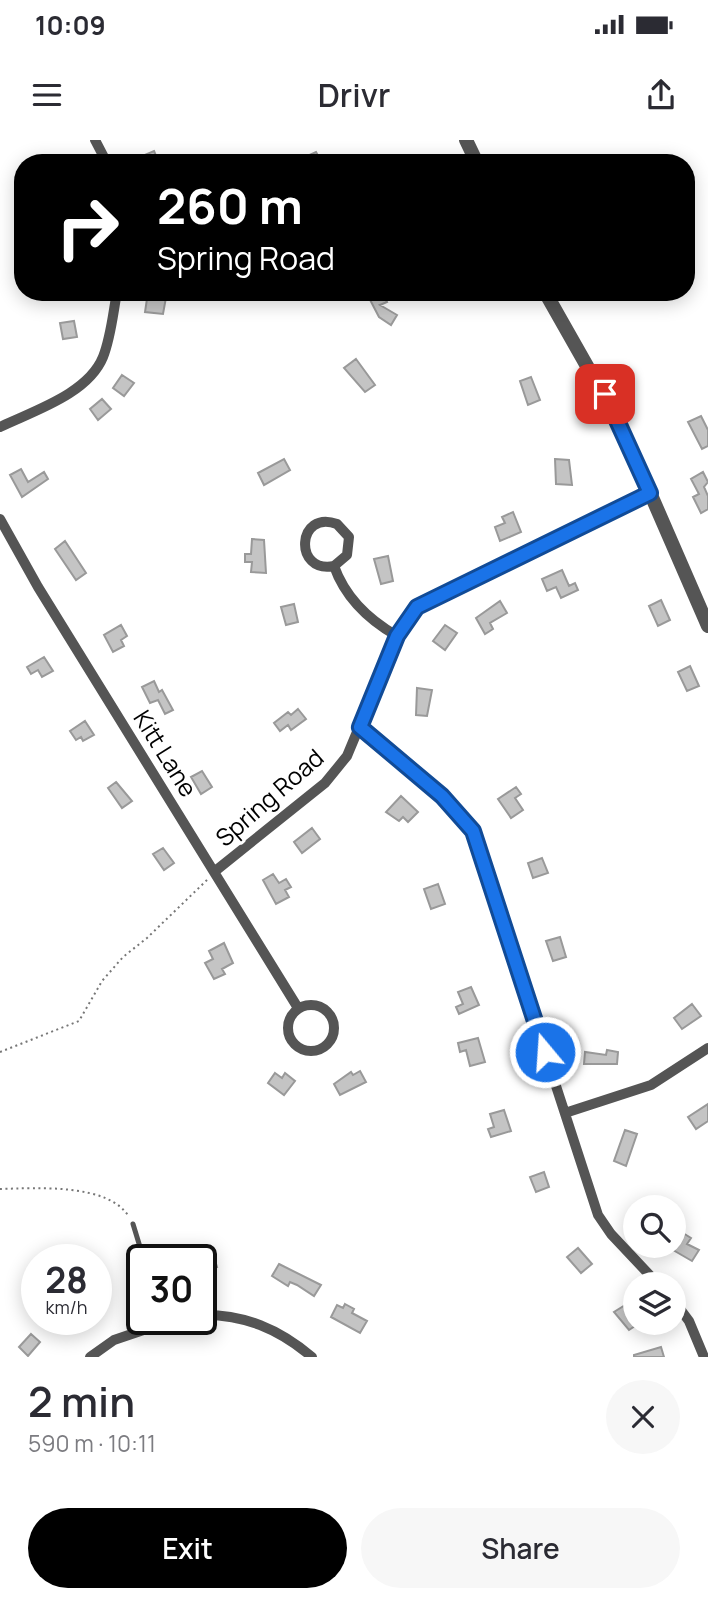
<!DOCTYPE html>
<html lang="en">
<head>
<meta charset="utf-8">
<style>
  :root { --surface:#fff; --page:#f7f7f7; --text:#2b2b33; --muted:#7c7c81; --accent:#000 }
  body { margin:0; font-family:Manrope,sans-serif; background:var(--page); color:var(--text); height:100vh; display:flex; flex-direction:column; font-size:26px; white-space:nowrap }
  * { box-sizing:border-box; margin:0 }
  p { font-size:23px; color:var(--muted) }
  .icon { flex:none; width:38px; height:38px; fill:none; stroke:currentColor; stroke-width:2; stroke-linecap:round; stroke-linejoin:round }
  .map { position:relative; height:1217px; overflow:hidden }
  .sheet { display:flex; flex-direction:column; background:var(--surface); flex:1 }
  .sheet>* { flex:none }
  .hud { position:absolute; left:14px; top:14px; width:681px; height:147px; border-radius:28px; box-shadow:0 4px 18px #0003; background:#000; color:#fff; overflow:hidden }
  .buttons { position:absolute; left:623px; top:1055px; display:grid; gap:14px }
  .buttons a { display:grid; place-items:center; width:63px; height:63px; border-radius:50%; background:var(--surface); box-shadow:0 4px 18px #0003; font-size:35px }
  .speed { position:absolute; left:21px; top:1104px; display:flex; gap:14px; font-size:35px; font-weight:700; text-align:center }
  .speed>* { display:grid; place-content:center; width:91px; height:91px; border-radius:50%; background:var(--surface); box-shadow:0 4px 18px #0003; line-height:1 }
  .speed small { font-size:18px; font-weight:400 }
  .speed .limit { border:4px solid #111; border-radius:10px; background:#fff; color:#111 }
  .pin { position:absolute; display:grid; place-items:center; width:60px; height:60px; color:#fff; margin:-30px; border-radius:14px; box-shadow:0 4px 10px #0006 }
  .me { position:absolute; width:77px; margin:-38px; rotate:342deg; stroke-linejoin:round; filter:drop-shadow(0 0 5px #0008) }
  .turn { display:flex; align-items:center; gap:24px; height:147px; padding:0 28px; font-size:32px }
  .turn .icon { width:91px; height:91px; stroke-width:2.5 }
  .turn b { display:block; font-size:49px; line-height:60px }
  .round { display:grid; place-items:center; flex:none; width:74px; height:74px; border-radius:37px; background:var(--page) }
  .headline { display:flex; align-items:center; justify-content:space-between; height:119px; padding:0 28px }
  h1 { font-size:42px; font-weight:600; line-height:52px }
  .primary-button { display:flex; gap:14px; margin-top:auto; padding:14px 28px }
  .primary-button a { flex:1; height:80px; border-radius:42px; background:var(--accent); color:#fff; font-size:28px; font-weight:600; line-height:80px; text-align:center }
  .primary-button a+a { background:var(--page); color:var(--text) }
  .status { display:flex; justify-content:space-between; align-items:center; height:49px; padding:0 35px; background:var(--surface); direction:ltr }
  .status svg { height:19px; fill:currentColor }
  header { display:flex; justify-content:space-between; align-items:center; height:91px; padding:0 28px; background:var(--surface); font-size:32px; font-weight:600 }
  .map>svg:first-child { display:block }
  .building { fill:#c4c4c4; stroke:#999; stroke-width:2 }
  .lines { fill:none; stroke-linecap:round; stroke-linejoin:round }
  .path { stroke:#777; stroke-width:2; stroke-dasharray:2 3.5; stroke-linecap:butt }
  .service { stroke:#555; stroke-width:5 }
  .minor { stroke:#555; stroke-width:10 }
  .tertiary { stroke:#555; stroke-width:14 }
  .route-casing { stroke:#114b97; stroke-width:18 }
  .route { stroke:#1a73e8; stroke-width:12 }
  .labels { text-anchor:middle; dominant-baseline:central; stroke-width:6; stroke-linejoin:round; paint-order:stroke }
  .street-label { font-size:24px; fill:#000; stroke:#fff }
</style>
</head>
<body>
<div class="status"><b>10:09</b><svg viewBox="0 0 49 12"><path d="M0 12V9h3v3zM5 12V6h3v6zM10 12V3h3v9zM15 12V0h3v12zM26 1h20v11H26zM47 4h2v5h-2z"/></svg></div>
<header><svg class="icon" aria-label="menu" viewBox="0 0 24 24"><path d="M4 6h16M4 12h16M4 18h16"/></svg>Drivr<svg class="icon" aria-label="share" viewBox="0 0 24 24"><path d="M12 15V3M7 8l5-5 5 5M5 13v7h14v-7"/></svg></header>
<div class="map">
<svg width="708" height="1217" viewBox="0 0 708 1217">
  <rect width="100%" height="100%" fill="#fff"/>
  <path class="building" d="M 154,11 L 159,23 L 143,23 L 140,17 Z
    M 316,12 L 322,23 L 308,23 L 305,17 Z
    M 148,152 L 167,152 L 163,174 L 145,172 Z
    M 366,152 L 382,152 L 387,162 L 380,165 L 397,175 L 391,185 L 379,177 Z
    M 74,181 L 77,197 L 63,199 L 60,183 Z
    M 356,219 L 375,245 L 365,252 L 344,228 Z
    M 122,235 L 134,243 L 124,256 L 113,248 Z
    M 531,237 L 540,260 L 528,265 L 520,241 Z
    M 102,259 L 111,269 L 98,280 L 90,269 Z
    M 701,276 L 708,290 L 708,306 L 702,309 L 688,282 Z
    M 284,319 L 290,330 L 264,345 L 258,333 Z
    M 555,319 L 569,320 L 572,345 L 556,344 Z
    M 21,329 L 28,342 L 44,332 L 48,339 L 22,357 L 10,335 Z
    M 703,332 L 708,342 L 704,347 L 708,356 L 708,369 L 701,373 L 693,357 L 699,354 L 691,339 Z
    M 513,372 L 521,392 L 500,401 L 495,387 L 505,383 L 502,377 Z
    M 252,399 L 264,400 L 266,433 L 251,432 L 252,422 L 245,422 L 245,414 L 251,414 Z
    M 65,401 L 86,433 L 76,440 L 55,409 Z
    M 388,416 L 393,441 L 381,444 L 374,419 Z
    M 562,430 L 569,446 L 575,443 L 578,450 L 561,458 L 556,447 L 547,451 L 542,439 Z
    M 661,460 L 670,480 L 658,486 L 649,466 Z
    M 500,461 L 507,473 L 490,483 L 493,489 L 485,494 L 476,478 Z
    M 294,464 L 298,482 L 286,485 L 281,467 Z
    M 121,485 L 127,496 L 121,500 L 124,506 L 113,512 L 104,495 Z
    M 445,485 L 457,493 L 445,510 L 433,501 Z
    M 44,517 L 53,531 L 42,537 L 38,530 L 31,534 L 27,527 Z
    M 690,526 L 699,546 L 687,551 L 678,532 Z
    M 154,541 L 159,552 L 162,550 L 173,570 L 165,574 L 158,560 L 150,563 L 142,547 Z
    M 417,548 L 432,550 L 427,576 L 416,575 Z
    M 298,569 L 306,579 L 291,590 L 288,585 L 280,591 L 274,583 L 288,572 L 291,575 Z
    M 85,581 L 94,595 L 83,601 L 81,597 L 76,600 L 70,591 Z
    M 202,631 L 212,647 L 201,654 L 191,637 Z
    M 116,642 L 132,661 L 122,668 L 108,648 Z
    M 516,647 L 521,654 L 515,658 L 523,670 L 511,678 L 498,659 Z
    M 401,656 L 418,672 L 408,682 L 403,677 L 399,681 L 386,672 Z
    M 312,688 L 320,699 L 302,713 L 294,702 Z
    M 163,708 L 174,723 L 164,730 L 153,714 Z
    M 542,718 L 548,733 L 533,738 L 528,723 Z
    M 273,734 L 279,743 L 286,739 L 291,747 L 285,750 L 289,757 L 276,764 L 263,740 Z
    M 438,744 L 445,764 L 431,769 L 424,749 Z
    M 560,797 L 566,817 L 553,821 L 546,801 Z
    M 224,803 L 233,823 L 222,829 L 225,834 L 214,839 L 205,823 L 213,819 L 209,811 Z
    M 471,847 L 479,865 L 459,874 L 456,867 L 463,864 L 458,852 Z
    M 692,864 L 701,876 L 682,889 L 674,878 Z
    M 478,898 L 485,922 L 470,926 L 466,910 L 460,912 L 458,903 Z
    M 607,910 L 618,912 L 617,924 L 584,924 L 585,912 L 606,915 Z
    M 360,931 L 366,942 L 340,955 L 334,944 L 351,932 L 353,935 Z
    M 275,933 L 282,938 L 285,933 L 295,941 L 284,955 L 268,943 Z
    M 708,964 L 708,981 L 696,989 L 688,977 Z
    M 504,970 L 511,991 L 491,997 L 488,989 L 494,987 L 490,974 Z
    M 625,990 L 637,994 L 626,1026 L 614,1021 Z
    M 544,1032 L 549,1047 L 536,1052 L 530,1037 Z
    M 683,1093 L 691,1098 L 687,1104 L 699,1110 L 692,1121 L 673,1110 Z
    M 211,1107 L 217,1127 L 204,1131 L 198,1112 Z
    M 578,1108 L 592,1124 L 581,1133 L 567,1117 Z
    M 279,1124 L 321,1145 L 314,1156 L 297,1145 L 290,1142 L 288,1146 L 272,1136 Z
    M 630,1162 L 635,1169 L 635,1186 L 629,1190 L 614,1172 Z
    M 345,1164 L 354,1169 L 352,1173 L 367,1181 L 360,1193 L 331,1177 L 337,1165 L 343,1168 Z
    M 31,1194 L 40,1202 L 28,1216 L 19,1207 Z
    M 661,1207 L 664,1217 L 634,1217 L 634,1215 Z"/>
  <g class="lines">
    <path class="path" d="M 0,912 L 79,881 L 102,841 L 123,817 L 147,798 L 208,739
      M 0,1049 C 36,1048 109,1043 129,1077"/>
    <path class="service" d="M 133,1084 L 144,1120"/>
    <path class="minor" d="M 95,0 L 107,23
      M 0,287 C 33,271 88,254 103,217 C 111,197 113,173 117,152
      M 0,379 L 38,447 L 298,868
      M 334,426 L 347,415 L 349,397 L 337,384 C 297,369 293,434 334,426 C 345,457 369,480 397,496
      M 361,587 L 442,656 L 473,691 L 598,1075 L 611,1094 L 658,1144
      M 214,732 L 325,643 L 347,616 L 397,496 L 417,467 L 650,353
      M288 888a23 23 0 1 1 46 0a23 23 0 1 1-46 0Z
      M 565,973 L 651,945 L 708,908
      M 674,1161 L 689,1181 L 704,1217
      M 201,1175 C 244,1174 279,1189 312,1217
      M 90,1217 L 114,1200 L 173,1180"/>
    <path class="tertiary" d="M 466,0 L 477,23
      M 545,152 L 621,286 L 708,486"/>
  </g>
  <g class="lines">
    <g class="route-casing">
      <path id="route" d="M 545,912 L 473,691 L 442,656 L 360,587 L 397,496 L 417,467 L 650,353 L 605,254"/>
    </g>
    <use href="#route" class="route"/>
  </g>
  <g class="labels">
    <g class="street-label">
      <text transform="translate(166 613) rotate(58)">Kitt Lane</text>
      <text transform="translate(269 657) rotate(-41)">Spring Road</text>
    </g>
  </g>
</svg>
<div class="buttons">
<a><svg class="icon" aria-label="search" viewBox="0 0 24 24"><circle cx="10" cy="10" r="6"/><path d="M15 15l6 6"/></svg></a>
<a><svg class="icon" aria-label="layers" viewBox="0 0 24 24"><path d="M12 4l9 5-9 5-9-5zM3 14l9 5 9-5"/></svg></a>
</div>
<div class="speed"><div>28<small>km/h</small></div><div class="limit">30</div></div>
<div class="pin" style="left:605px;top:254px;background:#d93025"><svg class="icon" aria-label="arrive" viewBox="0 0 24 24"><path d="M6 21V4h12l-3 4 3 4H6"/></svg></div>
<svg class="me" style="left:545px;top:912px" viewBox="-20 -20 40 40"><circle r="17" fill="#1a73e8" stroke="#fff" stroke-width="3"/><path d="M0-11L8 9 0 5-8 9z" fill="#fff"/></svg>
<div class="hud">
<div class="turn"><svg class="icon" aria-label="right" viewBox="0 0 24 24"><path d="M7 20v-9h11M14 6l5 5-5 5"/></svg><div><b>260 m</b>Spring Road</div></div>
</div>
</div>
<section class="sheet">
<div class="headline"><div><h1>2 min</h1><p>590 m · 10:11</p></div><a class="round"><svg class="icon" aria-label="close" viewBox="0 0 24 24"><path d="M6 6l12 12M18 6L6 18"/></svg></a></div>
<div class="primary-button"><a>Exit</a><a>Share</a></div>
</section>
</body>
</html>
